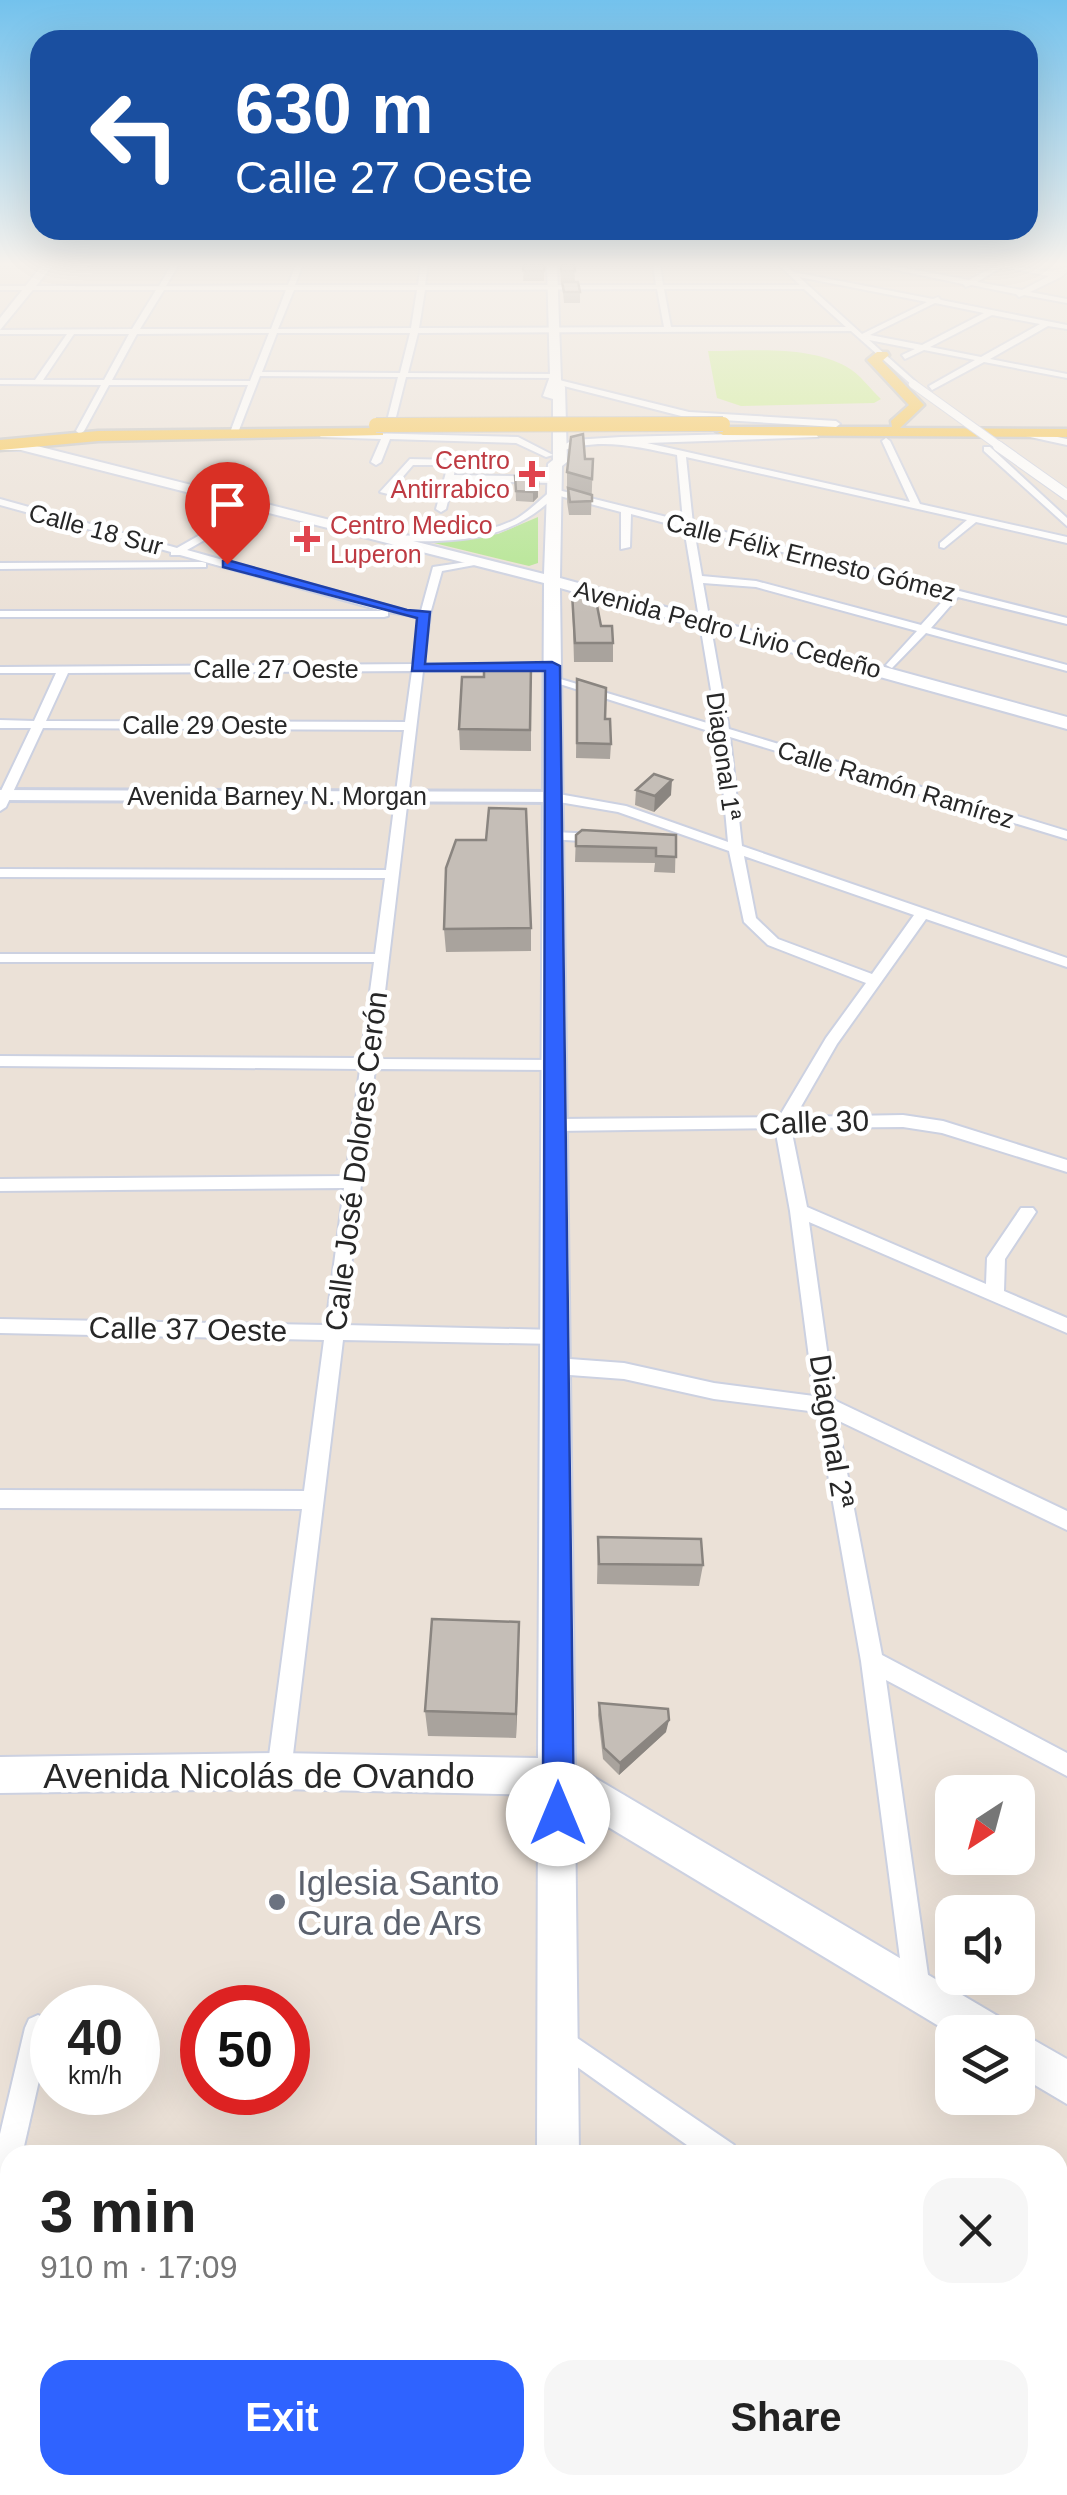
<!DOCTYPE html>
<html lang="en">
<head>
<meta charset="utf-8">
<style>
  :root { --surface:#fff; --page:#f6f6f6; --text:#222; --muted:#767676; --accent:#2f63ff }
  body { margin:0; font-family:Arial,sans-serif; background:var(--page); color:var(--text); height:100vh; display:flex; flex-direction:column; font-size:38px; white-space:nowrap }
  * { box-sizing:border-box; margin:0 }
  p { font-size:32px; color:var(--muted) }
  .icon { flex:none; width:55px; height:55px; fill:none; stroke:currentColor; stroke-width:2; stroke-linecap:round; stroke-linejoin:round }
  .map { position:relative; flex:1; overflow:hidden }
  .details { position:absolute; left:0px; top:2145px; width:1068px; height:350px; display:flex; flex-direction:column; background:var(--surface); border-radius:30px 30px 0 0; box-shadow:0 10px 40px #0002 }
  .details>* { flex:none }
  .banner { position:absolute; left:30px; top:30px; width:1008px; height:210px; border-radius:30px; box-shadow:0 10px 40px #0002; background:#1a4fa0; color:#fff; overflow:hidden }
  .needle { width:65px; rotate:216deg }
  .tools { position:absolute; left:935px; top:1775px; display:grid; gap:20px }
  .tools a { display:grid; place-items:center; width:100px; height:100px; border-radius:20px; background:var(--surface); box-shadow:0 10px 40px #0002; font-size:50px }
  .speed { position:absolute; left:30px; top:1985px; display:flex; gap:20px; font-size:50px; font-weight:700; text-align:center }
  .speed>* { display:grid; place-content:center; width:130px; height:130px; border-radius:50%; background:var(--surface); box-shadow:0 10px 40px #0002; line-height:1 }
  .speed small { font-size:25px; font-weight:400 }
  .speed .limit { border:15px solid #d22; background:#fff; color:#111 }
  .pin { position:absolute; display:grid; place-items:center; width:85px; height:85px; color:#fff; margin:-102px -42px; border-radius:50% 50% 50% 0; rotate:-45deg; box-shadow:0 0 10px #0007 }
  .pin .icon { rotate:45deg }
  .me { position:absolute; width:110px; margin:-55px; rotate:0deg; stroke-linejoin:round; filter:drop-shadow(0 0 8px #0008) }
  .turn { display:flex; align-items:center; gap:35px; height:210px; padding:0 40px; font-size:45px }
  .turn .icon { width:130px; height:130px; stroke-width:2.5 }
  .turn b { display:block; font-size:70px; line-height:85px }
  .round { display:grid; place-items:center; flex:none; width:105px; height:105px; border-radius:30px; background:var(--page) }
  .overview { display:flex; align-items:center; justify-content:space-between; height:170px; padding:0 40px }
  h1 { font-size:60px; font-weight:700; line-height:75px }
  .primary-button { display:flex; gap:20px; margin-top:auto; padding:20px 40px }
  .primary-button a { flex:1; height:115px; border-radius:30px; background:var(--accent); color:#fff; font-size:40px; font-weight:700; line-height:115px; text-align:center }
  .primary-button a+a { background:var(--page); color:var(--text) }
  .map>svg:first-child { display:block }
  .green { fill:#b2e58f }
  .pitch { fill:#c9ed8a }
  .lines { fill:none; stroke-linecap:round; stroke-linejoin:round }
  .minor-casing { stroke:#ccd1e1; stroke-width:4 }
  .tertiary-casing { stroke:#ccd1e1; stroke-width:6 }
  .secondary-casing { stroke:#ccd1e1; stroke-width:4 }
  .primary-casing { stroke:#c3c3c3; stroke-width:5 }
  .minor { fill:#fff; fill-rule:evenodd }
  .tertiary { fill:#fff; fill-rule:evenodd }
  .secondary { fill:#fff; fill-rule:evenodd }
  .primary { fill:#f7c54f; fill-rule:evenodd }
  .minor-bridge-far1-casing { stroke:#ccd1e1; stroke-width:10; stroke-linecap:butt }
  .minor-bridge-casing { stroke:#ccd1e1; stroke-width:12; stroke-linecap:butt }
  .primary-bridge-casing { stroke:#c3c3c3; stroke-width:16; stroke-linecap:butt }
  .minor-bridge-far1 { stroke:#fff; stroke-width:8 }
  .minor-bridge { stroke:#fff; stroke-width:10 }
  .primary-bridge { stroke:#f7c54f; stroke-width:14 }
  .wall { fill:#a9a39d }
  .shaded-wall { fill:#8a8580 }
  .building { fill:#c5beb7; stroke:#8a8580; stroke-width:2.5 }
  .route { fill:#2f63ff; stroke:#1f40a6; stroke-width:2.5 }
  .health-dot { fill:#e0444e; stroke:#fff; stroke-width:4 }
  .worship-dot { fill:#6b7280; stroke:#fff; stroke-width:4 }
  .labels { text-anchor:middle; dominant-baseline:central; stroke-width:9; stroke-linejoin:round; paint-order:stroke }
  .far-health-label { font-size:25px; fill:#be3a42; stroke:#fff; text-anchor:end }
  .far-street-label { font-size:25px; fill:#272727; stroke:#fff }
  .street-label { font-size:30px; fill:#272727; stroke:#fff }
  .near-street-label { font-size:35px; fill:#272727; stroke:#fff }
  .near-worship-label { font-size:35px; fill:#5b616d; stroke:#fff; text-anchor:start }
</style>
</head>
<body>
<div class="map">
<svg width="1067" height="2495" viewBox="0 0 1067 2495">
  <rect width="100%" height="100%" fill="#ebe1d7"/>
  <path class="green" d="M 538,517 L 538,563 L 529,566 L 430,542 L 498,534 Z"/>
  <path class="pitch" d="M 708,351 C 750,351 809,345 847,367 C 860,374 870,389 881,399 L 874,403 L 741,406 L 717,398 Z"/>
  <g class="lines">
    <g class="minor-casing">
      <path id="minor" d="M 172,264 L 179,264 L 166,286 L 288,285 L 296,264 L 303,264 L 295,285 L 418,285 L 421,264 L 428,264 L 425,285 L 656,285 L 653,264 L 660,264 L 663,285 L 800,285 L 778,264 L 786,264 L 793,272 L 933,299 L 938,297 L 941,300 L 1067,325 L 1067,329 L 1048,326 L 990,359 L 1067,374 L 1067,378 L 984,362 L 932,390 L 929,386 L 975,360 L 924,350 L 905,359 L 902,355 L 915,349 L 869,340 L 916,382 L 913,386 L 851,331 L 418,333 L 408,373 L 556,374 L 560,376 L 556,378 L 406,377 L 396,417 L 392,420 L 388,417 L 398,377 L 260,376 L 239,430 L 235,433 L 231,430 L 248,385 L 109,385 L 84,431 L 80,434 L 76,431 L 101,385 L 0,384 L 0,380 L 35,380 L 67,334 L 0,334 L 0,330 L 132,329 L 156,290 L 0,290 L 0,286 L 159,286 ZM 799,277 L 927,302 L 862,334 ZM 657,289 L 664,327 L 419,328 L 425,290 ZM 664,289 L 804,289 L 846,327 L 671,327 ZM 164,290 L 286,290 L 271,329 L 140,329 ZM 294,290 L 417,290 L 411,328 L 278,329 ZM 935,303 L 984,313 L 922,345 L 870,335 ZM 992,315 L 1040,324 L 981,357 L 930,347 ZM 269,333 L 250,381 L 112,380 L 137,334 ZM 277,333 L 410,333 L 400,373 L 262,372 ZM 74,334 L 129,334 L 104,380 L 43,380 Z
        M 867,264 L 884,264 L 969,280 L 995,266 L 993,264 C 1018,264 1044,277 1067,267 L 1067,272 L 1061,277 L 1030,292 L 1067,299 L 1067,303 L 1024,295 L 1019,297 L 1016,294 L 971,285 L 966,287 L 963,284 ZM 1002,267 L 1049,276 L 1022,290 L 977,282 Z
        M 555,379 L 689,412 L 836,421 L 840,424 L 836,427 L 689,418 L 552,383 Z
        M 1024,430 L 1067,439 L 1067,445 L 1021,435 Z
        M 323,432 L 518,437 L 553,455 L 546,457 L 516,443 L 390,439 L 381,462 L 376,465 L 371,462 L 381,439 L 320,437 Z
        M 815,432 L 818,437 L 647,443 L 910,502 L 882,441 L 886,438 L 890,441 L 920,504 L 1067,537 L 1067,543 L 976,522 L 944,548 L 940,547 L 940,543 L 967,520 L 686,457 L 693,524 L 1067,618 L 1067,624 L 958,597 L 931,628 L 1067,665 L 1067,671 L 926,633 L 892,668 L 886,665 L 917,631 L 756,587 L 703,583 L 729,729 L 1067,831 L 1067,839 L 730,737 L 742,846 L 1067,958 L 1067,967 L 926,919 L 837,1044 L 795,1117 L 903,1115 L 943,1121 L 1067,1160 L 1067,1172 L 942,1133 L 903,1127 L 791,1128 L 807,1207 L 986,1284 L 987,1258 L 1021,1208 L 1033,1208 L 1036,1212 L 1005,1259 L 1004,1291 L 1067,1318 L 1067,1333 L 809,1222 L 834,1400 L 1067,1511 L 1067,1530 L 837,1420 L 882,1655 L 1067,1753 L 1067,1776 L 886,1680 L 930,1989 L 926,1998 L 917,2002 L 908,1998 L 904,1989 L 861,1661 L 817,1412 L 714,1399 L 624,1379 L 556,1374 L 549,1371 L 547,1366 L 549,1361 L 556,1358 L 624,1363 L 714,1383 L 814,1396 L 790,1211 L 775,1128 L 555,1131 L 547,1125 L 555,1119 L 779,1117 L 826,1038 L 866,983 L 768,945 L 744,922 L 729,851 L 618,812 L 553,801 L 547,797 L 553,793 L 626,806 L 728,842 L 718,734 L 547,680 L 557,678 L 717,726 L 684,528 L 631,514 L 630,547 L 621,549 L 621,512 L 556,495 C 508,544 452,542 388,541 L 383,538 L 388,535 C 430,536 477,539 516,519 C 530,511 541,498 554,489 L 683,521 L 677,455 C 639,447 599,437 562,451 L 558,448 L 573,440 L 621,437 ZM 694,530 L 949,594 L 921,625 L 756,581 L 702,576 ZM 744,856 L 914,915 L 872,974 L 778,939 L 756,918 Z
        M 984,447 L 990,447 L 1067,518 L 1067,526 L 984,451 Z
        M 410,459 L 456,460 L 454,475 L 554,477 L 559,480 L 554,483 L 453,481 L 446,509 L 441,512 L 436,509 L 448,465 L 413,465 L 388,494 L 380,492 Z
        M 0,499 L 177,548 L 246,509 L 252,509 L 252,513 L 187,550 L 407,611 L 421,611 L 433,567 L 480,560 L 480,564 L 442,571 L 430,614 L 424,664 L 552,664 L 558,667 L 552,670 L 423,671 L 377,1059 L 555,1060 L 563,1065 L 555,1070 L 375,1069 L 344,1325 L 556,1330 L 563,1332 L 565,1337 L 563,1342 L 556,1344 L 343,1340 L 291,1771 L 287,1779 L 279,1783 L 271,1779 L 267,1771 L 302,1509 L 0,1508 L 0,1490 L 304,1491 L 324,1340 L 0,1333 L 0,1319 L 326,1325 L 344,1188 L 0,1191 L 0,1179 L 346,1176 L 360,1069 L 0,1066 L 0,1056 L 361,1058 L 374,962 L 0,962 L 0,954 L 375,954 L 385,878 L 0,877 L 0,869 L 386,870 L 404,730 L 43,728 L 6,807 L 0,811 L 0,793 L 31,728 L 0,728 L 0,720 L 34,721 L 56,673 L 0,673 L 0,667 L 413,664 L 419,617 L 388,612 L 388,616 L 384,617 L 0,617 L 0,611 L 383,611 L 180,555 L 171,555 L 171,552 L 0,505 ZM 412,671 L 405,722 L 46,721 L 68,673 Z
        M 202,562 L 206,563 L 206,567 L 0,569 L 0,563 Z
        M 553,832 L 598,834 L 605,838 L 598,842 L 548,839 L 548,833 Z
        M 38,2015 L 47,2019 L 51,2028 L 22,2155 L 10,2155 L 10,2202 L 0,2207 L 0,2134 L 25,2028 L 29,2019 Z
        M 561,2027 L 734,2145 L 738,2155 L 701,2155 L 552,2049 L 548,2040 L 552,2031 Z
        M 0,2292 L 10,2293 L 10,2321 L 0,2320 Z
        M 10,2367 L 10,2448 L 0,2452 L 0,2371 Z
        M 1058,2376 L 1067,2380 L 1067,2413 L 1058,2409 Z
        M 728,2485 L 766,2485 L 770,2495 L 732,2495 Z"/>
    </g>
    <g class="tertiary-casing">
      <path id="tertiary" d="M 0,790 L 553,792 L 561,797 L 553,802 L 0,800 Z"/>
    </g>
    <g class="secondary-casing">
      <path id="secondary" d="M 43,264 L 54,264 L 0,330 L 0,318 Z
        M 547,264 L 557,264 L 561,380 L 565,387 L 567,462 L 562,466 L 560,578 L 1067,717 L 1067,729 L 560,588 L 575,1766 L 1001,2018 L 1007,2032 L 952,2034 L 575,1807 L 579,2155 L 537,2155 L 538,1795 L 279,1789 L 0,1793 L 0,1757 L 279,1753 L 538,1758 L 544,583 L 21,450 L 0,450 L 0,442 L 21,442 L 544,574 L 548,464 L 553,460 L 553,399 L 543,396 L 550,376 Z
        M 1018,2031 L 1067,2059 L 1067,2104 L 1018,2075 Z
        M 536,2485 L 584,2485 L 584,2495 L 536,2495 Z"/>
    </g>
    <g class="primary-casing">
      <path id="primary" d="M 877,352 L 887,352 L 889,355 L 882,361 L 924,405 L 900,428 L 1067,429 L 1067,437 L 723,435 L 716,431 L 723,427 L 892,427 L 891,421 L 909,405 L 867,360 Z
        M 378,428 L 383,429 L 383,435 L 98,441 L 0,450 L 0,440 L 98,431 Z"/>
    </g>
    <use href="#minor" class="minor"/>
    <use href="#tertiary" class="tertiary"/>
    <use href="#secondary" class="secondary"/>
    <use href="#primary" class="primary"/>
    <g class="minor-bridge-far1-casing">
      <path id="minor-bridge-far1" d="M 913,384 L 1002,448"/>
    </g>
    <g class="minor-bridge-casing">
      <path id="minor-bridge" d="M 998,446 L 1067,495"/>
    </g>
    <g class="primary-bridge-casing">
      <path id="primary-bridge" d="M 376,425 L 723,424"/>
    </g>
    <use href="#minor-bridge-far1" class="minor-bridge-far1"/>
    <use href="#minor-bridge" class="minor-bridge"/>
    <use href="#primary-bridge" class="primary-bridge"/>
  </g>
  <path class="wall" d="M 524,264 L 544,264 L 544,281 L 523,281 Z
    M 560,264 L 574,264 L 575,281 L 561,281 Z
    M 562,282 L 580,292 L 580,303 L 564,303 Z
    M 585,459 L 593,459 L 591,515 L 569,515 L 567,502 L 567,472 Z
    M 515,476 L 538,497 L 533,502 L 516,501 Z
    M 572,593 L 601,626 L 613,643 L 613,662 L 574,662 Z
    M 531,666 L 531,751 L 460,750 L 459,729 L 484,677 Z
    M 577,679 L 605,719 L 611,744 L 610,759 L 576,758 Z
    M 636,790 L 671,795 L 654,812 L 635,805 Z
    M 576,835 L 676,835 L 675,873 L 654,872 L 655,863 L 575,862 Z
    M 531,928 L 531,951 L 446,952 L 444,929 Z
    M 598,1537 L 703,1565 L 699,1586 L 597,1584 Z
    M 519,1648 L 516,1738 L 428,1736 L 425,1711 Z
    M 599,1703 L 666,1732 L 619,1775 L 603,1759 L 598,1715 Z"/>
  <path class="shaded-wall" d="M 538,487 L 538,497 L 533,502 L 533,492 Z
    M 672,780 L 671,795 L 654,812 L 655,796 Z
    M 519,1622 L 519,1648 L 516,1738 L 516,1714 Z
    M 669,1720 L 666,1732 L 619,1775 L 620,1763 Z"/>
  <path class="building" d="M 524,264 L 544,264 L 544,271 L 523,271 Z
    M 561,264 L 574,264 L 575,271 L 561,271 Z
    M 562,282 L 578,282 L 580,292 L 564,292 Z
    M 583,434 L 585,459 L 593,459 L 592,479 L 567,472 L 571,437 Z
    M 515,476 L 538,477 L 538,487 L 533,492 L 516,491 Z
    M 568,488 L 592,495 L 592,501 L 570,502 Z
    M 594,590 L 601,626 L 612,626 L 613,643 L 575,643 L 572,593 Z
    M 484,666 L 531,666 L 530,730 L 459,729 L 462,677 L 484,677 Z
    M 577,679 L 606,688 L 605,719 L 610,719 L 611,744 L 577,743 Z
    M 654,774 L 672,780 L 655,796 L 636,790 Z
    M 489,808 L 526,809 L 531,928 L 444,929 L 446,868 L 456,840 L 486,840 Z
    M 582,830 L 676,835 L 676,857 L 656,856 L 656,848 L 576,846 L 576,835 Z
    M 598,1537 L 701,1539 L 703,1565 L 599,1564 Z
    M 432,1619 L 519,1622 L 516,1714 L 425,1711 Z
    M 599,1703 L 668,1709 L 669,1720 L 620,1763 L 604,1748 Z"/>
  <linearGradient id="sky" x2="0" y2="1"><stop stop-color="#73c2ed"/><stop offset="0.43" stop-color="#f6f2ed"/><stop offset="1" stop-color="#f6f2ed" stop-opacity="0"/></linearGradient>
  <rect width="1067" height="614" fill="url(#sky)"/>
  <path class="route" d="M 227,560 L 407,610 L 430,612 L 425,664 L 552,662 L 560,666 L 574,1814 L 569,1825 L 558,1830 L 548,1825 L 543,1814 L 545,671 L 412,671 L 417,618 L 223,567 L 223,561 Z"/>
  <g class="health-dot">
    <path d="M527 459h10v10h10v10h-10v10h-10v-10h-10v-10h10z"/>
    <path d="M302 524h10v10h10v10h-10v10h-10v-10h-10v-10h10z"/>
  </g>
  <circle class="worship-dot" cx="277" cy="1902" r="10"/>
  <g class="labels">
    <g class="far-health-label">
      <text x="510" y="460">Centro<tspan x="510" dy="29">Antirrabico</tspan></text>
      <text x="330" y="525" text-anchor="start">Centro Medico<tspan x="330" dy="29">Luperon</tspan></text>
    </g>
    <g class="far-street-label">
      <text transform="translate(96 529) rotate(15)">Calle 18 Sur</text>
      <text transform="translate(811 557) rotate(14)">Calle Félix Ernesto Gómez</text>
      <text transform="translate(728 629) rotate(15)">Avenida Pedro Livio Cedeño</text>
      <text x="276" y="669">Calle 27 Oeste</text>
      <text x="205" y="725">Calle 29 Oeste</text>
      <text transform="translate(724 756) rotate(82)">Diagonal 1ª</text>
      <text transform="translate(896 784) rotate(17)">Calle Ramón Ramírez</text>
      <text x="277" y="796">Avenida Barney N. Morgan</text>
    </g>
    <g class="street-label">
      <text transform="translate(814 1122) rotate(-2)">Calle 30</text>
      <text transform="translate(356 1161) rotate(-83)">Calle José Dolores Cerón</text>
      <text transform="translate(188 1329) rotate(1)">Calle 37 Oeste</text>
      <text transform="translate(832 1431) rotate(81)">Diagonal 2ª</text>
    </g>
    <g class="near-street-label">
      <text x="259" y="1775">Avenida Nicolás de Ovando</text>
    </g>
    <g class="near-worship-label">
      <text x="297" y="1882">Iglesia Santo<tspan x="297" dy="40">Cura de Ars</tspan></text>
    </g>
  </g>
</svg>
<div class="tools">
<a><svg class="needle" viewBox="-14 -14 28 28"><path d="M0-13l5 13h-10z" fill="#e53935"/><path d="M0 13l5-13h-10z" fill="#767676"/></svg></a>
<a><svg class="icon" aria-label="sound" viewBox="0 0 24 24"><path d="M4 9h4l5-4v14l-5-4H4zM17 9q2 3 0 6"/></svg></a>
<a><svg class="icon" aria-label="layers" viewBox="0 0 24 24"><path d="M12 4l9 5-9 5-9-5zM3 14l9 5 9-5"/></svg></a>
</div>
<div class="speed"><div>40<small>km/h</small></div><div class="limit">50</div></div>
<div class="pin" style="left:227px;top:564px;background:#d93025"><svg class="icon" aria-label="arrive" viewBox="0 0 24 24"><path d="M6 21V4h12l-3 4 3 4H6"/></svg></div>
<svg class="me" style="left:558px;top:1814px" viewBox="-20 -20 40 40"><circle r="19" fill="#fff"/><path d="M0-13L10 11 0 6-10 11z" fill="#2f63ff"/></svg>
<div class="banner">
<div class="turn"><svg class="icon" aria-label="left" viewBox="0 0 24 24"><path d="M17 20v-9H6M10 6l-5 5 5 5"/></svg><div><b>630 m</b>Calle 27 Oeste</div></div>
</div>
<section class="details">
<div class="overview"><div><h1>3 min</h1><p>910 m · 17:09</p></div><a class="round"><svg class="icon" aria-label="close" viewBox="0 0 24 24"><path d="M6 6l12 12M18 6L6 18"/></svg></a></div>
<div class="primary-button"><a>Exit</a><a>Share</a></div>
</section>
</div>
</body>
</html>
